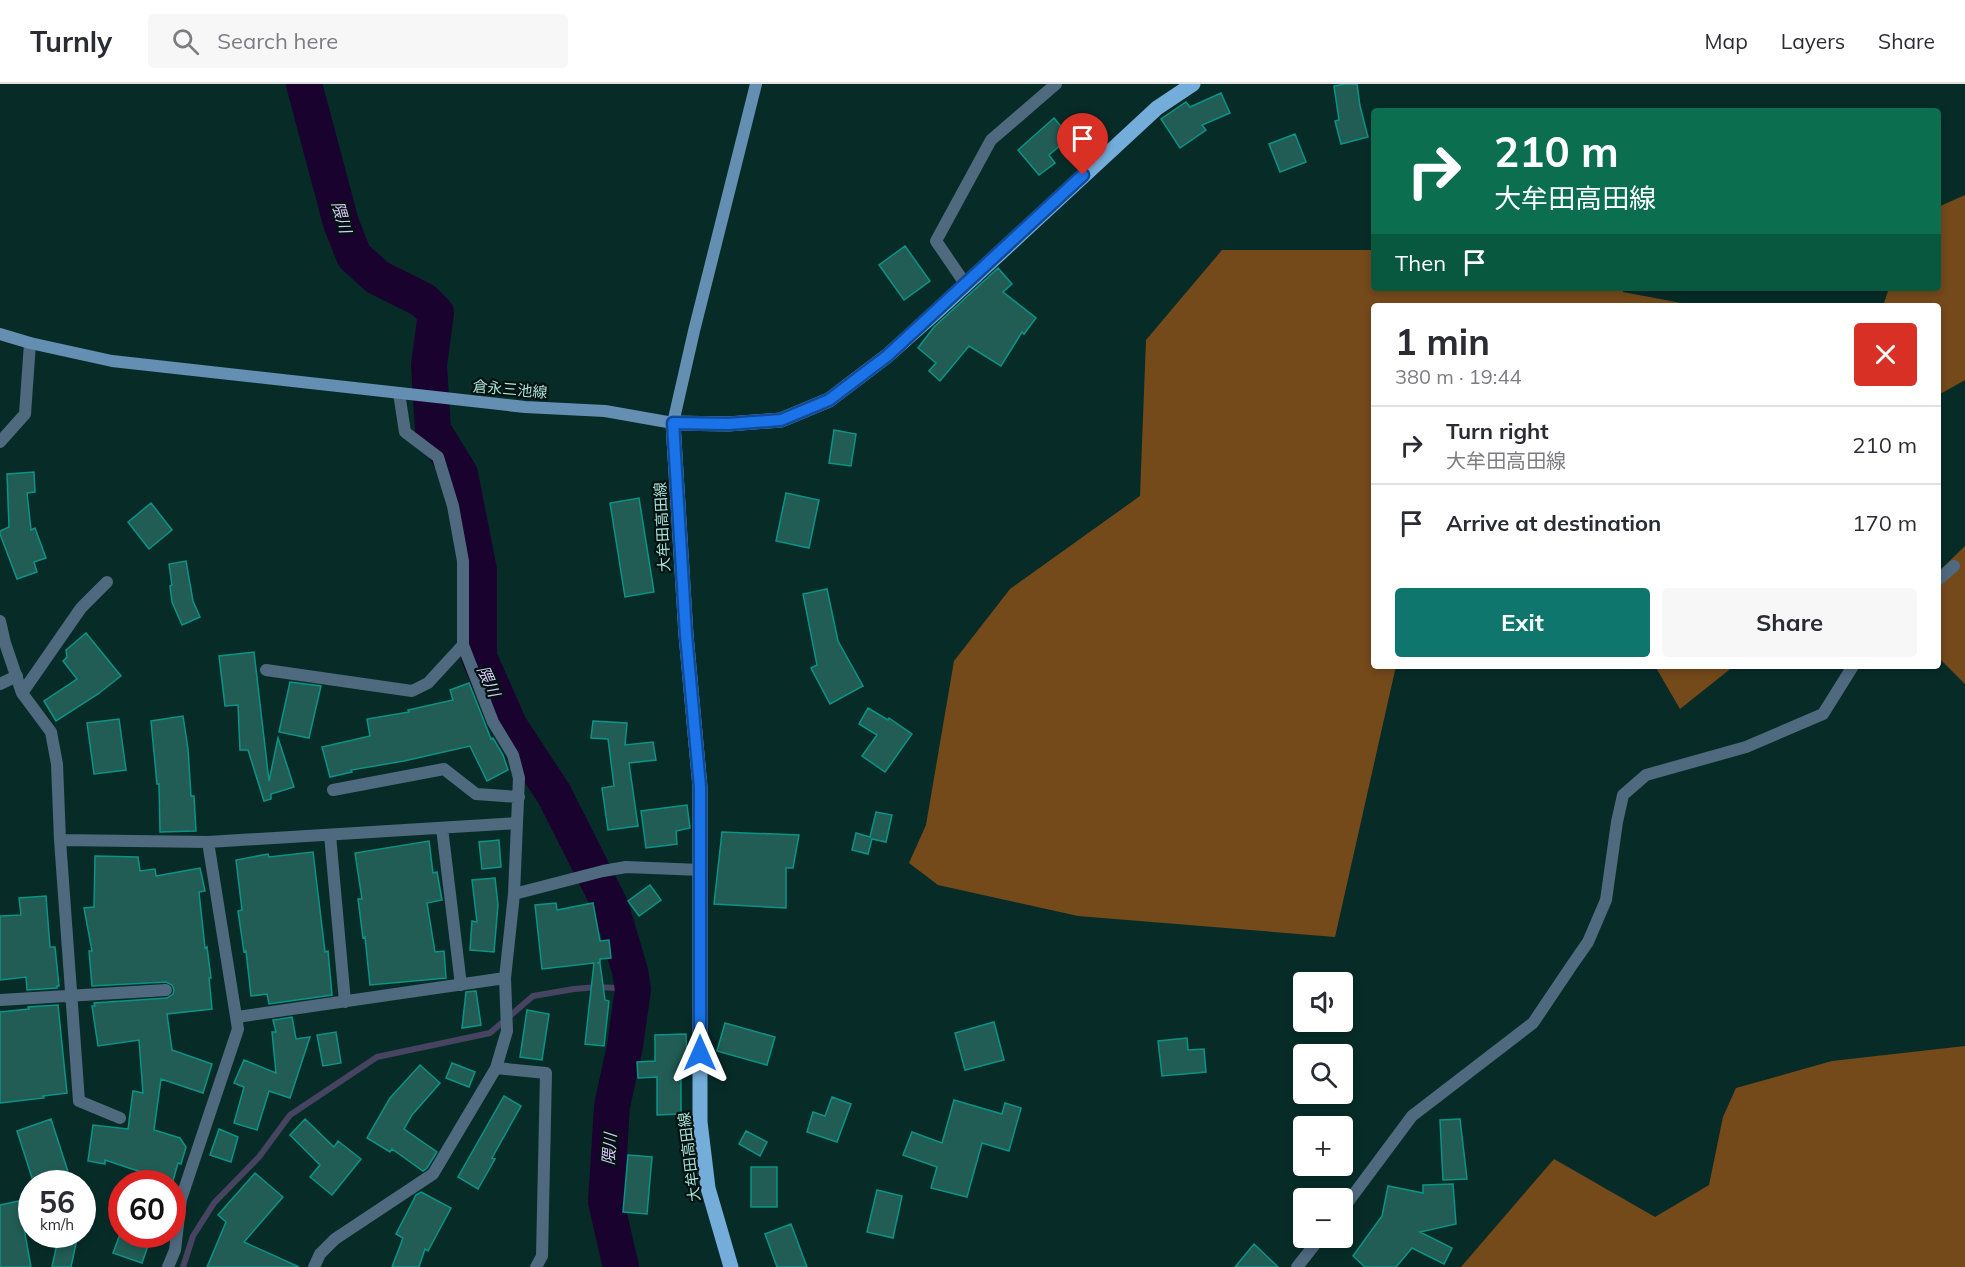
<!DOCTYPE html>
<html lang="en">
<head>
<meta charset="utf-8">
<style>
  :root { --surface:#fff; --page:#f7f7f7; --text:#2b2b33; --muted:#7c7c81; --line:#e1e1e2; --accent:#0f766e }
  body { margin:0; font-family:Mulish,"Noto Sans JP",sans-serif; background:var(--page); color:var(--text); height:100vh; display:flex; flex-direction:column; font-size:22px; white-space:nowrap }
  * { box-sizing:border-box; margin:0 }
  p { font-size:20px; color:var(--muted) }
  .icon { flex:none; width:33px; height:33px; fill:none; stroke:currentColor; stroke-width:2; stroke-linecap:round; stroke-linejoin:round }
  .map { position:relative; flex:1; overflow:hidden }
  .drawer { position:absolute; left:1371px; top:219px; width:570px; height:366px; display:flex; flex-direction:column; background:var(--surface); border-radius:6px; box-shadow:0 3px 9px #0003 }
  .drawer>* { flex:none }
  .hud { position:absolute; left:1371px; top:24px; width:570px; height:183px; border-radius:6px; box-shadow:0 3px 9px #0003; background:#0b6e4f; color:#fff; overflow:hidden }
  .fabs { position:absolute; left:1293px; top:888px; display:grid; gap:12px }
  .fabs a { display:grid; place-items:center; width:60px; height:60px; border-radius:6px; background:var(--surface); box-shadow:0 3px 9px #0003; font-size:30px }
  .speed { position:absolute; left:18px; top:1086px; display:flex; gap:12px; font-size:30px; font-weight:700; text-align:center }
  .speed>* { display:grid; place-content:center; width:78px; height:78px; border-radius:50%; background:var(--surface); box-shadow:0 3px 9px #0003; line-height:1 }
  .speed small { font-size:15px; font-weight:400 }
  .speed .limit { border:9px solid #d22; background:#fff; color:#111 }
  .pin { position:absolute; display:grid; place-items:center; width:51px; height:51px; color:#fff; margin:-62px -26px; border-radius:50% 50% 50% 0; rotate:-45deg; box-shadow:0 0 6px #0007 }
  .pin .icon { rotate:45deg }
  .me { position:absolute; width:66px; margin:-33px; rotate:0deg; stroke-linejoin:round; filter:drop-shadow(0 0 4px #0008) }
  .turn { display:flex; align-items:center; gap:21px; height:126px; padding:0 24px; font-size:27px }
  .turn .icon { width:78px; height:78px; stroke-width:2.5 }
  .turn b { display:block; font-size:42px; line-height:51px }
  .then { display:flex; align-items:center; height:57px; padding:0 24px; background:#0003; gap:12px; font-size:22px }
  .round { display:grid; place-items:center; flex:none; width:63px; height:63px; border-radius:6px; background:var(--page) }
  .overview { display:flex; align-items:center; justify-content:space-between; height:102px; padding:0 24px }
  h1 { font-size:36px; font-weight:700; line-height:45px }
  .action { display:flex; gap:12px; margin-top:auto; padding:12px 24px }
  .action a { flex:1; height:69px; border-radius:6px; background:var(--accent); color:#fff; font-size:24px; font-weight:700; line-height:69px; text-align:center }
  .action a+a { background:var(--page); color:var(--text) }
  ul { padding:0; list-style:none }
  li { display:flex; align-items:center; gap:18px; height:78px; padding:0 24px; border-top:2px solid var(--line) }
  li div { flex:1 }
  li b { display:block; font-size:22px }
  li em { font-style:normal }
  header { display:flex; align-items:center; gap:36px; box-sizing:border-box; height:84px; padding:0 30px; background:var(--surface); border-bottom:2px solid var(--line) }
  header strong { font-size:28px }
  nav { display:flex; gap:33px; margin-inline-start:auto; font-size:21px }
  .search { width:420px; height:54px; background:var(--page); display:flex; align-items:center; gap:15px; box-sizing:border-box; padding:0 21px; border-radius:6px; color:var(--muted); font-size:22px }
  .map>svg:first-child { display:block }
  .forest { fill:#754a1b }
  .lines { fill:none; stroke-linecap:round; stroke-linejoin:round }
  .stream { stroke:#464461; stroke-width:6 }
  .river { stroke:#1a022f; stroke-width:36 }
  .building { fill:#215d55; stroke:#0b9486; stroke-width:1.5 }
  .street { stroke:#4f697f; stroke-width:12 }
  .secondary { stroke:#648fb2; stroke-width:12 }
  .primary { stroke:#74adda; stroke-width:15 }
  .route-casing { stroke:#114b97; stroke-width:15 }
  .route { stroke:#1a73e8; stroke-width:10 }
  .labels { text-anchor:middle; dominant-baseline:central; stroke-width:4.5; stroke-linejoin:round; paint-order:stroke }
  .street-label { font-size:15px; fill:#addfd7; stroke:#001310 }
  .water-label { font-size:16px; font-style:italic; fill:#d9c5f6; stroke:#001310 }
</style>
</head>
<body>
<header>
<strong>Turnly</strong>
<div class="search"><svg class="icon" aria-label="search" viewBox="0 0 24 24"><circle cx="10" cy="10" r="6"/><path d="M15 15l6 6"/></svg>Search here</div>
<nav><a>Map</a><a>Layers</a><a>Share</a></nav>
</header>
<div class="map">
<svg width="1965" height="1183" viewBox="0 0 1965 1183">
  <rect width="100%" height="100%" fill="#072c28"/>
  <path class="forest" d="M 1965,111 L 1965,296 L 1942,309 L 1938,308 L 1938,222 L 1883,222 L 1889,204 L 1938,204 L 1938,123 Z
    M 1222,166 L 1374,166 L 1374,204 L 1623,204 L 1623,208 L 1697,222 L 1374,222 L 1374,582 L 1396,582 L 1335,853 L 1078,832 L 938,801 L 909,779 L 926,741 L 954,577 L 1010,505 L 1140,412 L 1146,256 Z
    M 1965,462 L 1965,600 L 1938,573 L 1938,488 Z
    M 1655,582 L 1734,582 L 1680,625 Z
    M 1965,962 L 1965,1183 L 1461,1183 L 1554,1075 L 1655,1133 L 1709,1101 L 1723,1033 L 1736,1004 L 1832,977 Z"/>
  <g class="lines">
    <path class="stream" d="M 183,1183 L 193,1152 L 214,1119 L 259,1073 L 290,1031 L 377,973 L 490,949 L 533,912 L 574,905 L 598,903 L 633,905"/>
    <path class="river" d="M 304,0 L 341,139 L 354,172 L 377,193 L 423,216 L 436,229 L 429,281 L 433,346 L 460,390 L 479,486 L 479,573 L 510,643 L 554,710 L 611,823 L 630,887 L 633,905 L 625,962 L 612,1022 L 606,1118 L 621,1183"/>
  </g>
  <path class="building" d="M 1345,0 L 1357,0 L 1360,22 L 1368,53 L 1341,60 L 1335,37 L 1339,36 L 1334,2 Z
    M 1221,9 L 1230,29 L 1202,41 L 1206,46 L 1180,64 L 1161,35 L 1186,18 L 1190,23 Z
    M 1054,34 L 1070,53 L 1049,71 L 1055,79 L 1039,91 L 1018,66 Z
    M 1295,50 L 1306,78 L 1280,88 L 1269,60 Z
    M 905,162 L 930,197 L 904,216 L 879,181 Z
    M 998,184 L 1012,200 L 1003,208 L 1036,234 L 1024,250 L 1022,248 L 1001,282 L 969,262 L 940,297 L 929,287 L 936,279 L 918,264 L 934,243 Z
    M 834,346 L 856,350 L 851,382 L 829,379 Z
    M 34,388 L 35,408 L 27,409 L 31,446 L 35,444 L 46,474 L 34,478 L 37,488 L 17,495 L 0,450 L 0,447 L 9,443 L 7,390 Z
    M 786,409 L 819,416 L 809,464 L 776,457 Z
    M 639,414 L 654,508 L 625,513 L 610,419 Z
    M 151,419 L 172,446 L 149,465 L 128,438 Z
    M 186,477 L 193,517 L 200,533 L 182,541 L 172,518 L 170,502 L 172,501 L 169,480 Z
    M 827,505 L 838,557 L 863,602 L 830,620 L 811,584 L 817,581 L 803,510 Z
    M 86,549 L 121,592 L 98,610 L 56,637 L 44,617 L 77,595 L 63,577 L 67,573 L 66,566 Z
    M 254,568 L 269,697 L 278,654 L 294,703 L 271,710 L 271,715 L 264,717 L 248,666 L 240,666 L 238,621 L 225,622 L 219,572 Z
    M 290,598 L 321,602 L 309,654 L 279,648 Z
    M 469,599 L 491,655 L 493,654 L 503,671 L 508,686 L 487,697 L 470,662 L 404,677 L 351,686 L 352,688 L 330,693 L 322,663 L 370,652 L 367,635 L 409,628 L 408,626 L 453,616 L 450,606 Z
    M 868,624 L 888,636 L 889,634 L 912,650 L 885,688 L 862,672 L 877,651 L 859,640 Z
    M 183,632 L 188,665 L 191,712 L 194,712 L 196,747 L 160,748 L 159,700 L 157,700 L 151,637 Z
    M 119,635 L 126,686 L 94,690 L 87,639 Z
    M 593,637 L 627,639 L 625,661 L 653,658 L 656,676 L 629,679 L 638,742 L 608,746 L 602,704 L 614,702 L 608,655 L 591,654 Z
    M 687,721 L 690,744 L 676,747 L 677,760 L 646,764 L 641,727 Z
    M 876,728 L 892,731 L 886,758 L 872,755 L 868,770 L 852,766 L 856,749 L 870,753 Z
    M 722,748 L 799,751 L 793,784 L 786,784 L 786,824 L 714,820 Z
    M 499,756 L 501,783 L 482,785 L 479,758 Z
    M 429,757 L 433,789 L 437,788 L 442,816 L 427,819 L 435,868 L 444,867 L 446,894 L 370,901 L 365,853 L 363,854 L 358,815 L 362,815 L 355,769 Z
    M 313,768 L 325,868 L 328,867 L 332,911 L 269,920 L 267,910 L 251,912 L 246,867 L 244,868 L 238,827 L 242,826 L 236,776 L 268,770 L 269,773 Z
    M 95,772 L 138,773 L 140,787 L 155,785 L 156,792 L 200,784 L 205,807 L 199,808 L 205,864 L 207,863 L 211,894 L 209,894 L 212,925 L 167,930 L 172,966 L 212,980 L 203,1009 L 161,995 L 154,1046 L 180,1054 L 186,1063 L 181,1080 L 178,1079 L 172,1100 L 137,1100 L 141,1088 L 105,1076 L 105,1080 L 88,1077 L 93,1041 L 128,1045 L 133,1007 L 143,1009 L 139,956 L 98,962 L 92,922 L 95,922 L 94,919 L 167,914 L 173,910 L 174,906 L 172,901 L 166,898 L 92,902 L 89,867 L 92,867 L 84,824 L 94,823 Z
    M 495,794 L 498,821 L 494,868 L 470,866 L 472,837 L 477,838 L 472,796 Z
    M 650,801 L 661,816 L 639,832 L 628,817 Z
    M 46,812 L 50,863 L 55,863 L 59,902 L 57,902 L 57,904 L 27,906 L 26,893 L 0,896 L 0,832 L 21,831 L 19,814 Z
    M 556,819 L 557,826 L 593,819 L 600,857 L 609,856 L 611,874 L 600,875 L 600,878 L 597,879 L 600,879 L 605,916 L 609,917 L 604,962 L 585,960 L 594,879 L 542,885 L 535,821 Z
    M 476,907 L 481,941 L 462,944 L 466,908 Z
    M 58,921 L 67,1009 L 43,1012 L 44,1014 L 0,1019 L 0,928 L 29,925 L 28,923 Z
    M 527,926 L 549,930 L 542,976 L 520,973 Z
    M 292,933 L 296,955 L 310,953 L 290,1014 L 269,1007 L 257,1046 L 234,1039 L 244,1003 L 234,999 L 244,976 L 276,989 L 272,948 L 276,948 L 273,936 Z
    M 994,938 L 1004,976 L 965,986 L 955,949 Z
    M 725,939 L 775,953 L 767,981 L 717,967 Z
    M 336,948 L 341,979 L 323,982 L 317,951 Z
    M 686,950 L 687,979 L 681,979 L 681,1030 L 657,1031 L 657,993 L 638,994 L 637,978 L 655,977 L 655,951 Z
    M 1187,954 L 1188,966 L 1204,965 L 1206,988 L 1162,992 L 1158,957 Z
    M 452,979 L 475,988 L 469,1003 L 446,994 Z
    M 420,981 L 440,999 L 412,1031 L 404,1045 L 437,1068 L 427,1084 L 423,1087 L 392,1065 L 390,1068 L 367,1054 L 390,1014 Z
    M 504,1012 L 521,1022 L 492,1074 L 495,1075 L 478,1105 L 458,1093 Z
    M 832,1013 L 851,1020 L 837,1058 L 807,1048 L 813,1028 L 825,1032 Z
    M 954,1016 L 1002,1030 L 1005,1019 L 1021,1024 L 1009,1067 L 982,1059 L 967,1113 L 931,1104 L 937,1083 L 903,1071 L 912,1048 L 942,1059 Z
    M 51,1035 L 72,1100 L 34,1100 L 17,1047 Z
    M 305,1035 L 334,1063 L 338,1057 L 361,1075 L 332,1111 L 310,1093 L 320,1081 L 290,1051 Z
    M 1460,1035 L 1467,1095 L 1443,1096 L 1440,1036 Z
    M 219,1045 L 238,1053 L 231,1078 L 210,1071 Z
    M 746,1047 L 767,1058 L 760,1072 L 739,1060 Z
    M 628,1071 L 652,1073 L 647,1130 L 623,1128 Z
    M 751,1083 L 777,1083 L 777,1123 L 751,1123 Z
    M 255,1089 L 283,1113 L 244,1158 L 299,1183 L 207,1183 L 226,1138 L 218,1131 Z
    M 1453,1100 L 1456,1140 L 1420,1148 L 1452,1164 L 1444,1180 L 1412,1164 L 1396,1183 L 1365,1183 L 1353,1172 L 1382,1132 L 1388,1102 L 1423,1109 L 1423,1101 Z
    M 877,1106 L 902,1112 L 893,1154 L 867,1148 Z
    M 421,1108 L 451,1124 L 428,1167 L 425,1165 L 419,1183 L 392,1183 L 403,1154 L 396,1150 L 416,1111 Z
    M 19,1117 L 31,1183 L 0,1183 L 0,1121 Z
    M 791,1140 L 807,1183 L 777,1183 L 765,1150 Z
    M 59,1150 L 78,1150 L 71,1183 L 52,1183 Z
    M 120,1150 L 152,1150 L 142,1179 L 113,1169 Z
    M 1254,1160 L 1278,1183 L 1235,1183 Z"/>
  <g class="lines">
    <path class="street" d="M 966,201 L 936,157 L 991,56 L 1056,0
      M 399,309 L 405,348 L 438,373 L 453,422 L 463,477 L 463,561 L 493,638 L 513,671 L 519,694 L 517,739
      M 0,358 L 25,330 L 30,259
      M 1938,496 L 1954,482
      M 0,537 L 5,559 L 22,609 L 51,648 L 57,680 L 60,756 L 79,1017 L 120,1034
      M 266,586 L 412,607 L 428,599 L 463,561
      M 0,600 L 17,592
      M 22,609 L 81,524 L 107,498
      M 333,706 L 444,685 L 476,710 L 519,713
      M 442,744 L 461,901
      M 330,751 L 345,918
      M 60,756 L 208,758 L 517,739 L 514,810 L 505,894 L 237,933
      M 514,810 L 603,787 L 626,783 L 701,786
      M 0,916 L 166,906
      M 496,984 L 546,989 L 542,1172 L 536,1183
      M 1342,1126 L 1412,1032 L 1533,939 L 1572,881 L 1588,858 L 1606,816 L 1617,738 L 1623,711 L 1646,691 L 1746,663 L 1823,630 L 1853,582
      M 168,1183 L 175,1166 L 181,1115 L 238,945 L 208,758
      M 314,1183 L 320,1170 L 335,1155 L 433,1090 L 496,984 L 507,947 L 505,894
      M 1297,1183 L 1320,1154"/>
    <path class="secondary" d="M 0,250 L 30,259 L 112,277 L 525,323 L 605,327 L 673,339 L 694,247 L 756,0"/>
    <path class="primary" d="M 731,1183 L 708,1104 L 700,1038 L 700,703 L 686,551 L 673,339 L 728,340 L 781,336 L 829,316 L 887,272 L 940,225 L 1157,24 L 1193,0"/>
  </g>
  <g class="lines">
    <g class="route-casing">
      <path id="route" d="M 700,969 L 700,703 L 686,551 L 673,339 L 728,340 L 781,336 L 829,316 L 887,272 L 1083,91"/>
    </g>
    <use href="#route" class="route"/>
  </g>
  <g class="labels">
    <g class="street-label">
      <text transform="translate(510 305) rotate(5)">倉永三池線</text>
      <text transform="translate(662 443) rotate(-93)">大牟田高田線</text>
      <text transform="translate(689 1073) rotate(-97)">大牟田高田線</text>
    </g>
    <g class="water-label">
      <text transform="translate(342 133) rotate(74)">隈川</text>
      <text transform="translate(489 597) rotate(66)">隈川</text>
      <text transform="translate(609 1065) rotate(-86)">隈川</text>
    </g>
  </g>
</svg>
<div class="fabs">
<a><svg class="icon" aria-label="sound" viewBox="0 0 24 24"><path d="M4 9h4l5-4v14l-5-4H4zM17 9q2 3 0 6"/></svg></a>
<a><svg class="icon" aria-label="search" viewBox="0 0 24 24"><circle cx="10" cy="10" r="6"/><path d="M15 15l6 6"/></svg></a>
<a>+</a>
<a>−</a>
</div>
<div class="speed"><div>56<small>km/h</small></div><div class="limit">60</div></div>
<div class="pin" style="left:1083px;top:91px;background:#d93025"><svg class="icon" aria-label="arrive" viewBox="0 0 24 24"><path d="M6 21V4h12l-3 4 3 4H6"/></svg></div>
<svg class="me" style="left:700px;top:969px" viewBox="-20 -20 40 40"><path d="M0-17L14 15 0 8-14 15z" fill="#1a73e8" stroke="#fff" stroke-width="4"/></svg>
<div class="hud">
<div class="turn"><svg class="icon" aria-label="right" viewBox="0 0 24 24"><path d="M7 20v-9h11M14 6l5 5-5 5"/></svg><div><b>210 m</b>大牟田高田線</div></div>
<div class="then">Then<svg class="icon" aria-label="arrive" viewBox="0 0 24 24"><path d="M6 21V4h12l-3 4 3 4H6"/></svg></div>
</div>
<section class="drawer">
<div class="overview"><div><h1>1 min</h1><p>380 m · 19:44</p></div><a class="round" style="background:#d93025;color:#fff"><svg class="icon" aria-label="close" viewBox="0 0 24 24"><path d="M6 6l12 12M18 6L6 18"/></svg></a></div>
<ul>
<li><svg class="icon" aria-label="right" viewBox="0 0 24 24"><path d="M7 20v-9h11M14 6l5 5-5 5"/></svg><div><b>Turn right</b><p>大牟田高田線</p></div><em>210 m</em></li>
<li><svg class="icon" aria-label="arrive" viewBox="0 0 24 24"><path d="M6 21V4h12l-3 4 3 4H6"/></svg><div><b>Arrive at destination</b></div><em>170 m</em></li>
</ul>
<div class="action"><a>Exit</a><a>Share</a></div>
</section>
</div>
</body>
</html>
